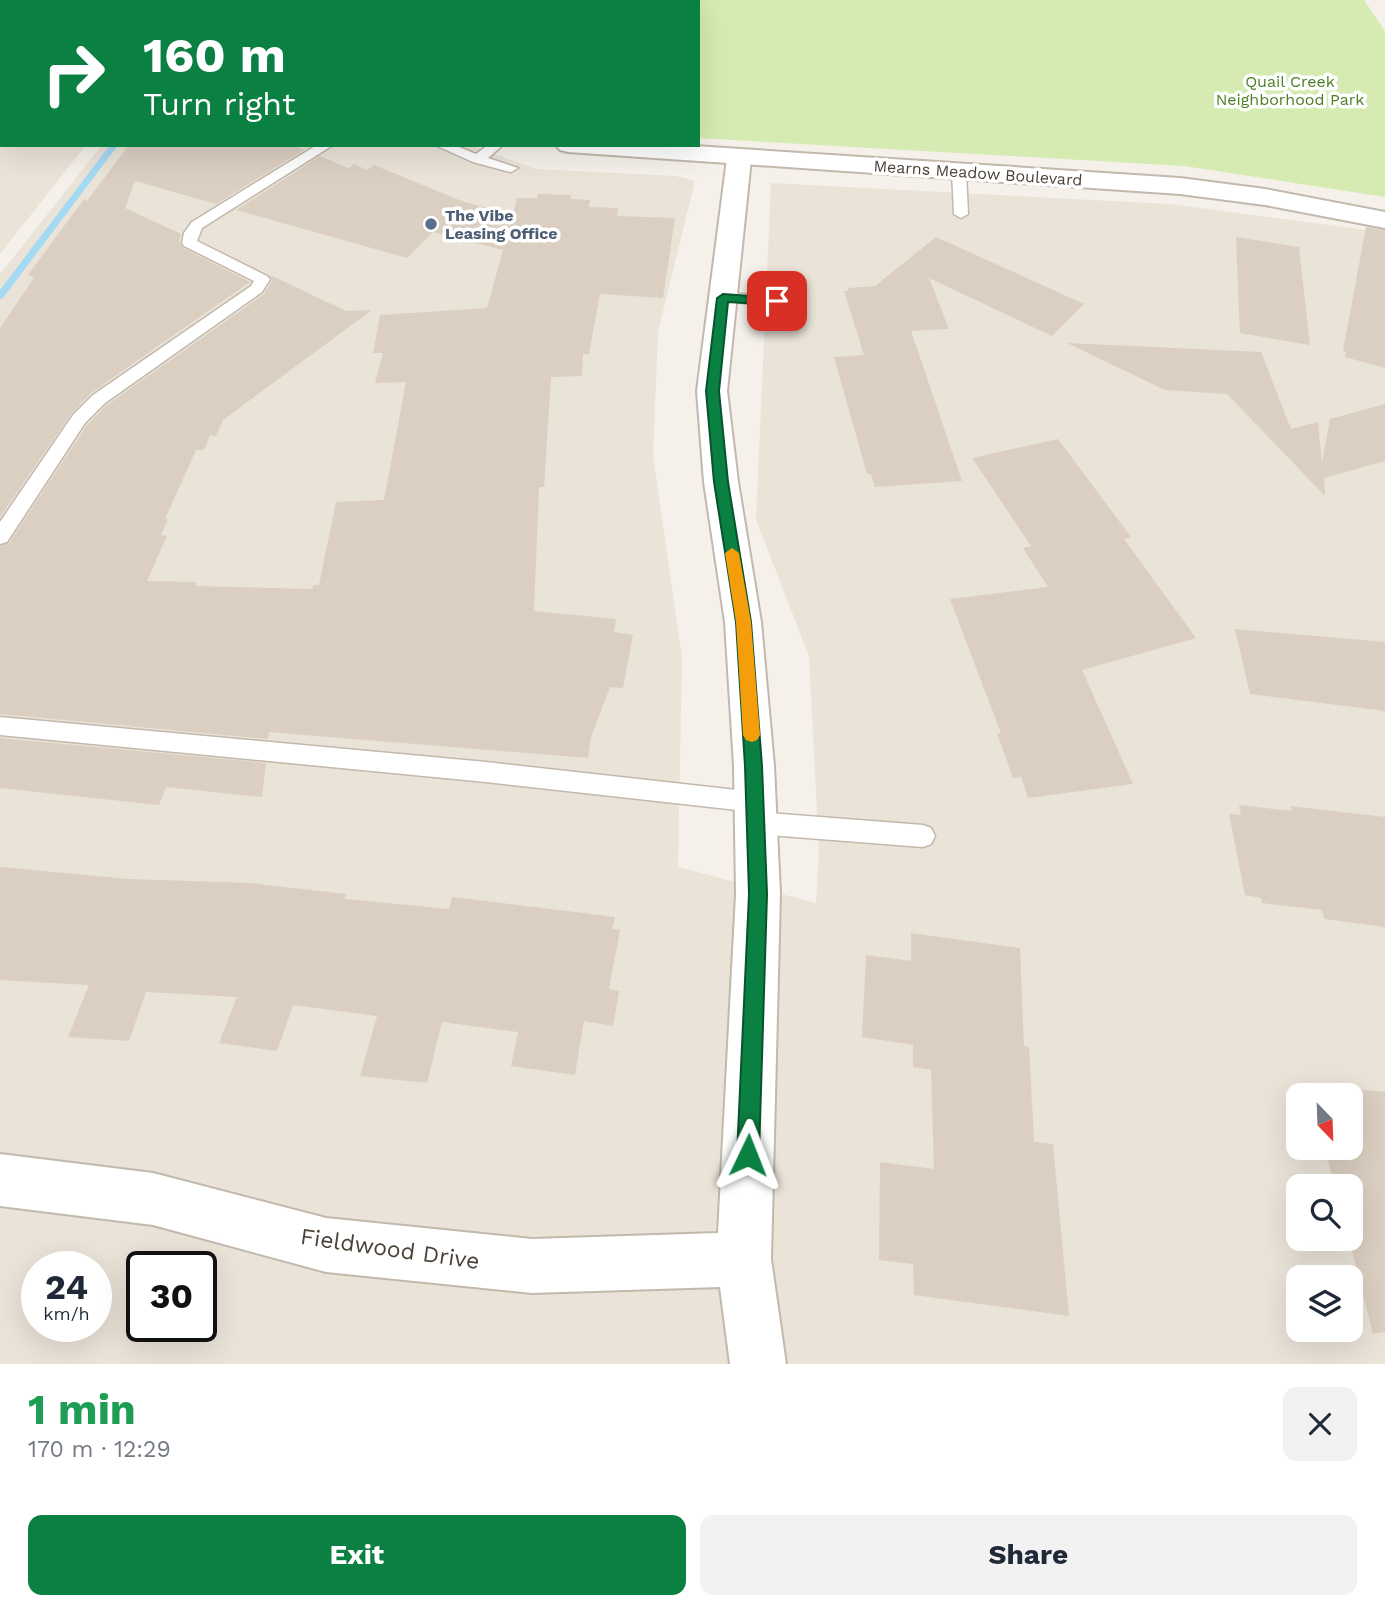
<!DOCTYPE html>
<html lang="en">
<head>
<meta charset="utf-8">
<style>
  :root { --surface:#fff; --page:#f2f2f3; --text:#1f2937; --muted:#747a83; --accent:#0b8043 }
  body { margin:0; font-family:"Work Sans",sans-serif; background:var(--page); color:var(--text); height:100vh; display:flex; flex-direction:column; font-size:26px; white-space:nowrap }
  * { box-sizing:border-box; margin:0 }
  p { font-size:23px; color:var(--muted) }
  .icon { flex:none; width:38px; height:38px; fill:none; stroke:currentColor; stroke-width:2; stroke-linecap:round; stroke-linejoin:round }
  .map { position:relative; height:1364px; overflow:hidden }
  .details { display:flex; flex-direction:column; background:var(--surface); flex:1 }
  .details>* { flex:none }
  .guide { position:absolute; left:0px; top:0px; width:700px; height:147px; box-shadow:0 7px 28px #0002; background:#0b8043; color:#fff; overflow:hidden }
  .needle { width:46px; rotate:157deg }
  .fabs { position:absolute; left:1286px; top:1083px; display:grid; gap:14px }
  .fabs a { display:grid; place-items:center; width:77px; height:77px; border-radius:14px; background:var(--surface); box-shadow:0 7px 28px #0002; font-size:35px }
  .speed { position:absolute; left:21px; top:1251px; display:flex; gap:14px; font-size:35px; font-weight:700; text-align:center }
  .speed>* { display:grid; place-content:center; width:91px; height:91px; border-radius:50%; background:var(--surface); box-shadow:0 7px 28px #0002; line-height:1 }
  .speed small { font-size:18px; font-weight:400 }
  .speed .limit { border:4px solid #111; border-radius:10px; background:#fff; color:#111 }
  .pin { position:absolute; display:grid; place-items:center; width:60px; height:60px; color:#fff; margin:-30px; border-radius:14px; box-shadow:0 4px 10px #0006 }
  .me { position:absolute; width:77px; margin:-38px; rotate:2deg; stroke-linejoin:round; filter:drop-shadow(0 0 5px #0008) }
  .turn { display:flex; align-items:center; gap:24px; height:147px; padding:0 28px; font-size:32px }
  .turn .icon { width:91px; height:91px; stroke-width:2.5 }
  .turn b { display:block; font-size:49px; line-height:60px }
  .round { display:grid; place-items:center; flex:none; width:74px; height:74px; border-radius:14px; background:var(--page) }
  .headline { display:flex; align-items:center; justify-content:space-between; height:119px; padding:0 28px }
  h1 { font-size:42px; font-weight:700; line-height:52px; color:#1e9e55 }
  .button { display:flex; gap:14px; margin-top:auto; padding:14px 28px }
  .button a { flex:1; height:80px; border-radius:14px; background:var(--accent); color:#fff; font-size:28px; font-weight:700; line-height:80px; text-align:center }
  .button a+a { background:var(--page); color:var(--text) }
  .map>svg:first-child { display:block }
  .residential { fill:#eae3d8; fill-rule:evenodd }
  .green { fill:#d5ebb1 }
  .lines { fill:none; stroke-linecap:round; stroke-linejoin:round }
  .stream { fill:#a4d9f4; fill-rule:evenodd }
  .building { fill:#dbcfc1 }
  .service-casing { stroke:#c2b8ac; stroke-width:3 }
  .minor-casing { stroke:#c2b8ac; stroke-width:4 }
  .tertiary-casing { stroke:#c2b8ac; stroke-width:4 }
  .service { fill:#fff; fill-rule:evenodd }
  .minor { fill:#fff; fill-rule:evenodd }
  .tertiary { fill:#fff; fill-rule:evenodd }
  .route { fill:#0b8043; stroke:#07532c; stroke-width:2 }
  .slow { fill:#f59e0b }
  .service-dot { fill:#5c6f8a; stroke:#fff; stroke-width:2.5 }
  .labels { text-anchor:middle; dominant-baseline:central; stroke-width:7; stroke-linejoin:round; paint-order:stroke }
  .far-park-label { font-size:16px; fill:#4e7f27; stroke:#fff }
  .far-street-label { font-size:16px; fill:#4a4137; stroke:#fff }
  .far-service-label { font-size:16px; font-weight:bold; fill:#4e5e75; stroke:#fff; text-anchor:start }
  .near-street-label { font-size:23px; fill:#4a4137; stroke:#fff }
</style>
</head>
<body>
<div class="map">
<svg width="1385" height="1364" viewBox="0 0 1385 1364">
  <rect width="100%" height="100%" fill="#f5f1ea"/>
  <path class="residential" d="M 0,0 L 200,0 L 2,2 L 2,145 L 86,145 L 0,254 Z
    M 102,145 L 470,145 L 536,169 L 676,176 L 695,181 L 658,332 L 653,456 L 682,657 L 678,867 L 816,903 L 819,852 L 809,656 L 756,520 L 771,183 L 1170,204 L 1367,230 L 1385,235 L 1385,1364 L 0,1364 L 0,274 ZM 1298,1096 L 1351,1096 L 1351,1148 L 1298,1148 ZM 1298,1186 L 1351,1186 L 1351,1239 L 1298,1239 ZM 37,1267 L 96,1267 L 96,1326 L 37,1326 ZM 142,1267 L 201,1267 L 201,1326 L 142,1326 ZM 1298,1278 L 1351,1278 L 1351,1330 L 1298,1330 Z"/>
  <path class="green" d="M 445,0 L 1364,0 L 1385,31 L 1385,197 L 1184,166 L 698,138 L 698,2 Z"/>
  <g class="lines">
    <path class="stream" d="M 219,0 L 225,0 L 218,2 Z
      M 110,145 L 118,145 L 3,298 L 0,299 L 0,290 Z"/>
  </g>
  <path class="building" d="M 129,145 L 293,145 L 304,150 L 216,204 L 135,181 L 125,208 L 181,234 L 179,242 L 183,248 L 250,282 L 91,393 L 71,414 L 0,517 L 0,328 L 34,278 L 28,275 L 84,199 L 87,201 Z
    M 320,156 L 348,168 L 354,164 L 367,170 L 374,165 L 464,202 L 513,214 L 517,198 L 537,198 L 538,194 L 571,195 L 570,199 L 590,200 L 589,207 L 618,208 L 617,216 L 675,218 L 663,298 L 600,294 L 589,354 L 583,354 L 582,376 L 551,377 L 544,487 L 539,487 L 534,611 L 616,619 L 614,632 L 633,635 L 623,688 L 610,687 L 591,737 L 588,758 L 269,732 L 268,739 L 0,714 L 0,546 L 9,543 L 87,425 L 107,405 L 264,294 L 272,280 L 270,275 L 346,311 L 372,310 L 223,420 L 216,436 L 210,435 L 204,450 L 196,450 L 165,519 L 168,519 L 161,535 L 167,536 L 147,581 L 196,582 L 195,586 L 312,589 L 314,585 L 319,585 L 336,502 L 384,500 L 406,382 L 375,383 L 383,353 L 373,353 L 380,315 L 487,308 L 503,250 L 433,232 L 407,258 L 236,210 Z
    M 1366,227 L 1385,230 L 1385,368 L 1345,357 L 1346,352 L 1343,351 Z
    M 936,237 L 1084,304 L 1052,336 L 929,278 L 949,329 L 911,331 L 962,481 L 875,487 L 871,474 L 867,474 L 834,357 L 864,355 L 844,291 L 849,291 L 848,288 L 875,286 Z
    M 1236,237 L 1299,247 L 1310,345 L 1240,333 Z
    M 1067,343 L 1261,352 L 1291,429 L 1318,422 L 1322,463 L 1330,419 L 1385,404 L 1385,461 L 1324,478 L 1325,496 L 1227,394 L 1165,390 Z
    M 1058,439 L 1131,537 L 1124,539 L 1196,638 L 1082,670 L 1133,784 L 1028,798 L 1021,777 L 1013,778 L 997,733 L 1001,733 L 950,599 L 1048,587 L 1023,548 L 1031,546 L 972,458 Z
    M 1235,629 L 1385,642 L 1385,711 L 1250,694 Z
    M 0,738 L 266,763 L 262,797 L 166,787 L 159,805 L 0,788 Z
    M 1239,805 L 1292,811 L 1290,806 L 1385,817 L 1385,927 L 1324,919 L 1322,910 L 1262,903 L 1261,898 L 1245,895 L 1229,814 L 1241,815 Z
    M 0,867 L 129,879 L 250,883 L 346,894 L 345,899 L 449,909 L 452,897 L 615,917 L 612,929 L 620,930 L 609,989 L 619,991 L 613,1026 L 584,1021 L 575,1075 L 511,1066 L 518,1032 L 442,1022 L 427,1083 L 360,1076 L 377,1016 L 293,1005 L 277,1051 L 219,1043 L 237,997 L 146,992 L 129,1041 L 68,1037 L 89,985 L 0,980 Z
    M 911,933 L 1020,948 L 1024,1046 L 1029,1047 L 1034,1142 L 1053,1144 L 1069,1316 L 914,1295 L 913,1264 L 879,1260 L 880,1162 L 934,1169 L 931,1070 L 913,1067 L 913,1045 L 862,1037 L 866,955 L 911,961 Z
    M 1336,1087 L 1385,1092 L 1385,1332 L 1373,1334 L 1349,1239 L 1351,1239 L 1351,1186 L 1335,1186 L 1325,1148 L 1353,1148 L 1351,1096 L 1338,1096 Z"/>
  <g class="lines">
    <g class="service-casing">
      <path id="service" d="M 180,0 L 190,0 L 179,2 Z
        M 334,0 L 344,0 L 333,2 Z
        M 0,95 L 2,95 L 2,103 L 0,103 Z
        M 317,145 L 333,145 L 202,228 L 197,241 L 267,276 L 270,279 L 262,292 L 105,403 L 85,423 L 7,542 L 0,544 L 0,522 L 73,415 L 93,395 L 251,286 L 254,281 L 184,246 L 182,243 L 184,233 L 192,222 Z
        M 435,145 L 454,145 L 476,154 L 488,145 L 503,145 L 488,158 L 518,168 L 511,172 L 506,171 L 473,162 Z
        M 959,168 L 966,172 L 968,214 L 961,218 L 954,214 L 952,172 Z
        M 723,293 L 796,297 L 804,302 L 796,307 L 718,301 L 715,298 L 718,295 Z
        M 0,717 L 486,762 L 755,792 L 763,795 L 766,802 L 763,809 L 755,812 L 486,782 L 0,735 Z
        M 756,812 L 923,825 L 931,828 L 935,836 L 931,844 L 923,847 L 756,834 L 748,831 L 744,823 L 748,815 Z"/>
    </g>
    <g class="minor-casing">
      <path id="minor" d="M 739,152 L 748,154 L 751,159 L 727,391 L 738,482 L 761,622 L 774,766 L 780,894 L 771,1259 L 786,1364 L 730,1364 L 720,1287 L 532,1293 L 326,1272 L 153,1225 L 0,1206 L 0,1154 L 153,1173 L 326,1218 L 532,1239 L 718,1233 L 736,894 L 734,766 L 725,622 L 704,482 L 697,391 L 727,159 L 730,154 Z"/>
    </g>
    <g class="tertiary-casing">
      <path id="tertiary" d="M 399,0 L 419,0 L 419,2 L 399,2 Z
        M 556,145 L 680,145 L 1180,178 L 1265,189 L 1385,212 L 1385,228 L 1265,205 L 1180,194 L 568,152 L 560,150 Z"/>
    </g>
    <use href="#service" class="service"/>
    <use href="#minor" class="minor"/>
    <use href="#tertiary" class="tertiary"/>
  </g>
  <path class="route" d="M 723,294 L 777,298 L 783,301 L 777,305 L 728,302 L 719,391 L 728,482 L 751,622 L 762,766 L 767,894 L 759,1155 L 755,1162 L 748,1165 L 740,1162 L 737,1155 L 749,894 L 745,766 L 736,622 L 714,482 L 706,391 L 717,298 Z"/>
  <path class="slow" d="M 732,548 L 739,553 L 751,622 L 760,735 L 757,740 L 752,742 L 746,740 L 743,735 L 736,622 L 725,553 Z"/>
  <circle class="service-dot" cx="431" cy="224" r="7"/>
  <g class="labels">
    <g class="far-park-label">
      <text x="1290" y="81">Quail Creek<tspan x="1290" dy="18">Neighborhood Park</tspan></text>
    </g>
    <g class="far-street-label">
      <text transform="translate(978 173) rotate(4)">Mearns Meadow Boulevard</text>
    </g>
    <g class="far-service-label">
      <text x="445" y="215">The Vibe<tspan x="445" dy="18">Leasing Office</tspan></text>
    </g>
    <g class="near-street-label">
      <text transform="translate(390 1249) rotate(8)">Fieldwood Drive</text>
    </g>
  </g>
</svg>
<div class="fabs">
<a><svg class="needle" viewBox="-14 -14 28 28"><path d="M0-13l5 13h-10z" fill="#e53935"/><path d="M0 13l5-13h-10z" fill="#747a83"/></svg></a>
<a><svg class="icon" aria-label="search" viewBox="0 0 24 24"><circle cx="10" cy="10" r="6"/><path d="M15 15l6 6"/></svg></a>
<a><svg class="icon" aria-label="layers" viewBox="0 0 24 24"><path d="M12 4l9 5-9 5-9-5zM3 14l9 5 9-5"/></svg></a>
</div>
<div class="speed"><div>24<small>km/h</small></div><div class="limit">30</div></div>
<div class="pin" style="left:777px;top:301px;background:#d93025"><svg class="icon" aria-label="arrive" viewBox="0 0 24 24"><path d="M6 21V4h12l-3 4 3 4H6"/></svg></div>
<svg class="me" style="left:748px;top:1155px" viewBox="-20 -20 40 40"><path d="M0-17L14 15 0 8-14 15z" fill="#0b8043" stroke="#fff" stroke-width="4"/></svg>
<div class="guide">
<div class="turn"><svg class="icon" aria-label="right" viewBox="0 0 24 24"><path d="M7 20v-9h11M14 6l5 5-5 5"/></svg><div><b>160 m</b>Turn right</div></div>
</div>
</div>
<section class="details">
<div class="headline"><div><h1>1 min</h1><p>170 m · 12:29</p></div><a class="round"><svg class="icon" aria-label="close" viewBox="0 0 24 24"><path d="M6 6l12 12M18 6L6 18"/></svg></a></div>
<div class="button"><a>Exit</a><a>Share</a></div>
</section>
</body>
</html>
